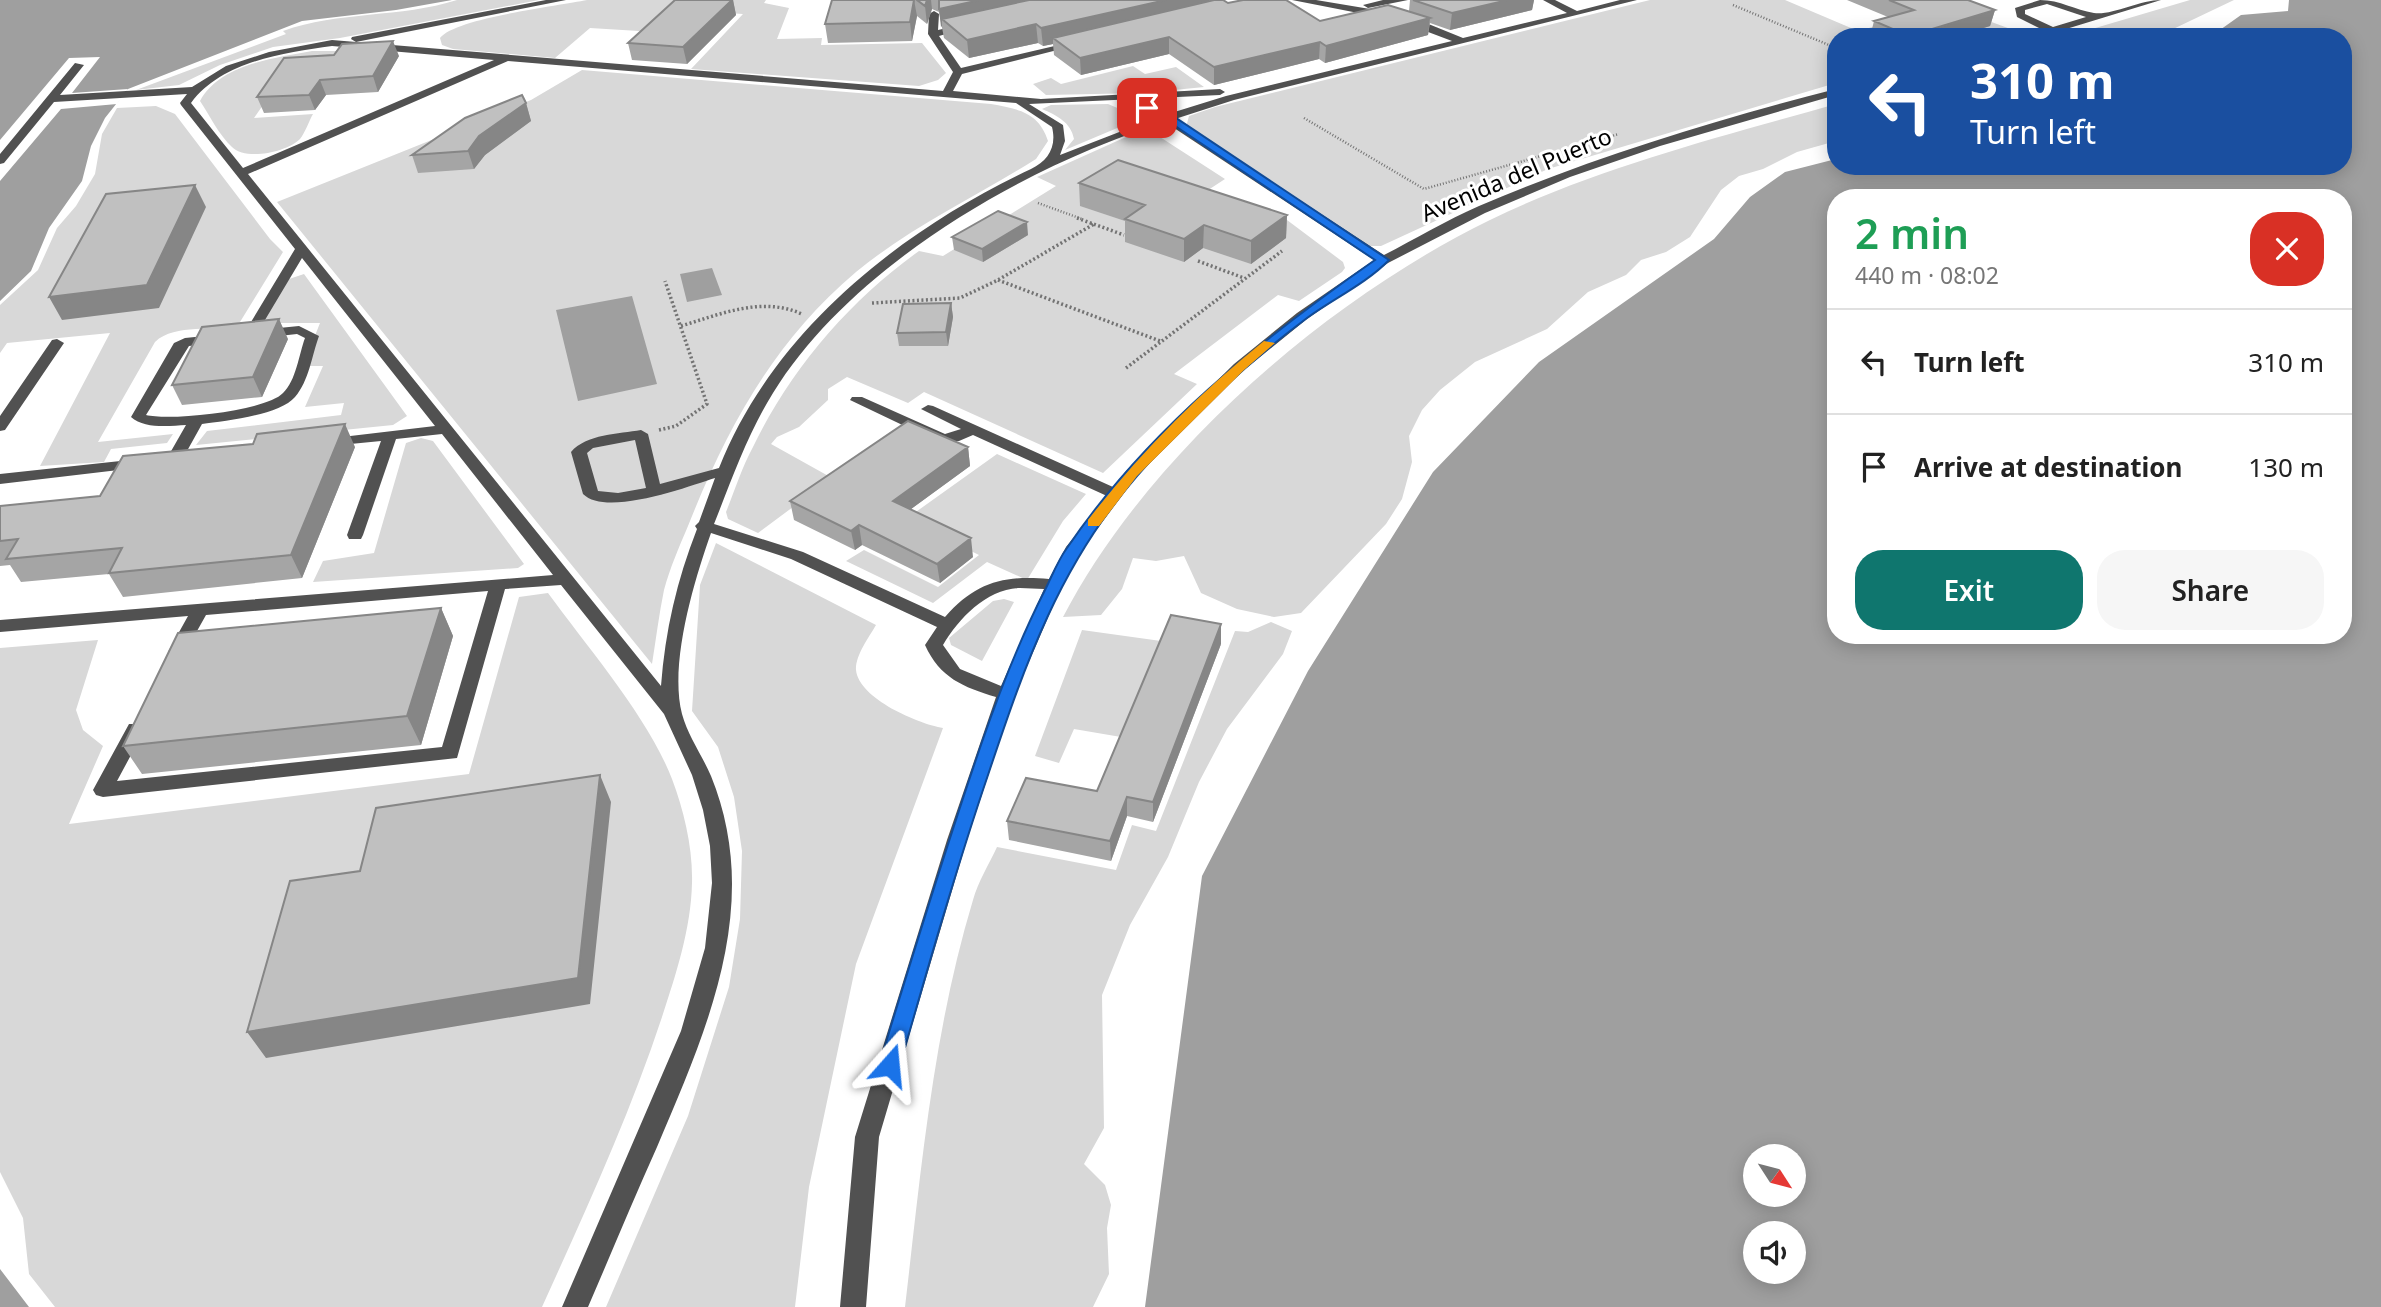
<!DOCTYPE html>
<html lang="en">
<head>
<meta charset="utf-8">
<style>
  :root { --surface:#fff; --page:#f6f6f6; --text:#222; --muted:#767676; --line:#e0e0e0; --accent:#0f766e }
  body { margin:0; font-family:"Noto Sans",sans-serif; background:var(--page); color:var(--text); height:100vh; display:flex; flex-direction:column; font-size:26px; white-space:nowrap }
  * { box-sizing:border-box; margin:0 }
  p { font-size:23px; color:var(--muted) }
  .icon { flex:none; width:38px; height:38px; fill:none; stroke:currentColor; stroke-width:2; stroke-linecap:round; stroke-linejoin:round }
  .map { position:relative; flex:1; overflow:hidden }
  .drawer { position:absolute; left:1827px; top:189px; width:525px; height:455px; display:flex; flex-direction:column; background:var(--surface); border-radius:28px; box-shadow:0 4px 18px #0003 }
  .drawer>* { flex:none }
  .top-card { position:absolute; left:1827px; top:28px; width:525px; height:147px; border-radius:28px; box-shadow:0 4px 18px #0003; background:#1a4fa0; color:#fff; overflow:hidden }
  .needle { width:46px; rotate:126deg }
  .fabs { position:absolute; left:1743px; top:1144px; display:grid; gap:14px }
  .fabs a { display:grid; place-items:center; width:63px; height:63px; border-radius:50%; background:var(--surface); box-shadow:0 4px 18px #0003; font-size:35px }
  .pin { position:absolute; display:grid; place-items:center; width:60px; height:60px; color:#fff; margin:-30px; border-radius:14px; box-shadow:0 4px 10px #0006 }
  .me { position:absolute; width:77px; margin:-38px; rotate:18deg; stroke-linejoin:round; filter:drop-shadow(0 0 5px #0008) }
  .turn { display:flex; align-items:center; gap:24px; height:147px; padding:0 28px; font-size:32px }
  .turn .icon { width:91px; height:91px; stroke-width:2.5 }
  .turn b { display:block; font-size:49px; line-height:60px }
  .round { display:grid; place-items:center; flex:none; width:74px; height:74px; border-radius:28px; background:var(--page) }
  .head { display:flex; align-items:center; justify-content:space-between; height:119px; padding:0 28px }
  h1 { font-size:42px; font-weight:600; line-height:52px; color:#1e9e55 }
  .button { display:flex; gap:14px; margin-top:auto; padding:14px 28px }
  .button a { flex:1; height:80px; border-radius:28px; background:var(--accent); color:#fff; font-size:28px; font-weight:600; line-height:80px; text-align:center }
  .button a+a { background:var(--page); color:var(--text) }
  ul { padding:0; list-style:none }
  li { display:flex; align-items:center; gap:21px; height:105px; padding:0 28px; border-top:2px solid var(--line) }
  li div { flex:1 }
  li b { display:block; font-size:26px }
  li em { font-style:normal }
  .map>svg:first-child { display:block }
  .green { fill:#d8d8d8 }
  .water { fill:#9f9f9f; fill-rule:evenodd }
  .pier { fill:#fff }
  .lines { fill:none; stroke-linecap:round; stroke-linejoin:round }
  .path-far1 { stroke:#737373; stroke-width:2.5; stroke-dasharray:1 2; stroke-linecap:butt }
  .path { stroke:#737373; stroke-width:3.5; stroke-dasharray:2 2.5; stroke-linecap:butt }
  .minor { fill:#515151; fill-rule:evenodd }
  .wall { fill:#a5a5a5 }
  .shaded-wall { fill:#868686 }
  .building { fill:#c0c0c0; stroke:#868686; stroke-width:2 }
  .route { fill:#1a73e8; stroke:#114b97; stroke-width:2 }
  .slow { fill:#f59e0b }
  .labels { text-anchor:middle; dominant-baseline:central; stroke-width:6; stroke-linejoin:round; paint-order:stroke }
  .street-label { font-size:23px; fill:#000; stroke:#fff }
</style>
</head>
<body>
<div class="map">
<svg width="2381" height="1307" viewBox="0 0 2381 1307">
  <rect width="100%" height="100%" fill="#fff"/>
  <path class="green" d="M 457,0 L 539,0 L 340,38 L 273,47 L 220,65 L 179,85 L 136,90 L 286,34 L 283,31 C 338,11 401,18 457,0 Z
    M 587,0 L 766,0 L 764,3 L 789,8 L 777,39 L 822,38 L 821,45 L 922,43 L 946,73 L 938,80 L 919,86 L 691,69 L 743,14 L 680,10 L 655,32 L 590,28 L 555,58 L 453,49 L 442,45 L 440,38 C 455,18 558,6 587,0 Z
    M 1650,0 L 1785,0 L 1858,31 L 1948,6 L 2016,31 L 1997,37 L 1836,37 L 1836,83 L 1548,169 L 1381,246 L 1369,246 L 1186,127 L 1189,116 L 1215,107 Z
    M 2190,0 L 2234,0 L 2171,30 L 2127,37 L 2065,37 Z
    M 312,51 L 359,51 L 286,72 L 254,118 L 313,114 C 309,121 305,133 300,139 C 287,152 246,161 232,147 C 219,135 210,116 200,101 C 220,64 275,58 312,51 Z
    M 1133,66 L 1145,74 L 1176,67 L 1204,87 L 1144,93 L 1046,95 L 1033,84 L 1051,78 L 1061,84 Z
    M 582,70 L 991,104 C 1018,109 1039,112 1048,141 L 1036,159 C 976,197 912,226 856,272 C 774,341 727,428 688,526 C 679,547 670,568 664,590 C 659,614 656,639 652,664 L 277,202 L 531,100 Z
    M 1108,104 L 1141,118 L 1065,150 L 1074,139 C 1071,122 1056,115 1042,109 L 1051,105 Z
    M 1836,104 L 1836,141 L 1797,152 L 1763,169 L 1739,176 L 1721,190 L 1690,237 L 1666,252 L 1641,260 L 1626,275 L 1588,292 L 1547,329 L 1475,362 L 1440,390 L 1422,410 L 1409,436 L 1412,462 L 1402,499 L 1386,524 L 1301,613 L 1274,617 L 1237,609 L 1201,593 L 1184,556 L 1156,561 L 1133,558 L 1122,589 L 1101,615 L 1063,617 C 1148,454 1326,300 1490,220 C 1599,167 1720,137 1836,104 Z
    M 156,106 L 175,114 L 270,239 L 283,252 L 240,322 C 214,334 176,322 155,342 L 98,442 L 173,434 L 167,443 L 111,449 L 104,462 L 40,466 L 110,333 L 7,343 L 0,353 L 0,305 L 38,270 L 57,228 L 76,206 L 95,174 L 102,134 L 117,108 Z
    M 1146,128 L 1225,179 L 1196,198 L 1287,220 L 1343,262 L 1345,268 L 1342,272 L 1299,301 L 1278,295 L 1174,374 L 1197,384 L 1103,473 L 924,392 L 908,403 L 847,377 L 828,389 L 828,400 L 799,427 L 777,437 L 771,444 L 832,478 L 758,533 L 728,519 L 726,512 C 735,490 742,467 753,447 C 790,370 850,300 919,251 L 943,256 L 1056,186 L 1037,177 Z
    M 304,274 L 407,416 L 393,425 L 196,445 L 207,431 L 341,415 L 344,403 L 305,407 L 323,366 L 303,366 L 320,323 L 265,323 L 264,319 L 289,279 Z
    M 421,438 L 433,441 L 524,564 L 518,568 L 313,582 L 323,561 L 374,553 L 406,443 Z
    M 997,454 L 1086,494 L 1063,521 L 1027,580 L 987,562 L 933,603 L 846,561 L 864,550 L 938,587 L 979,555 L 906,519 Z
    M 716,543 L 876,625 C 869,637 855,656 856,670 C 859,699 919,724 943,728 L 856,964 L 809,1187 L 795,1307 L 606,1307 L 688,1116 L 729,987 L 740,919 L 742,851 L 734,797 L 718,747 L 692,711 L 700,585 Z
    M 548,593 C 588,648 648,717 672,779 C 684,811 693,848 692,883 C 691,929 676,974 662,1017 C 629,1117 585,1212 542,1307 L 55,1307 L 29,1274 L 23,1218 L 0,1172 L 0,648 L 98,640 L 76,710 L 83,730 L 103,746 L 69,824 L 469,774 L 519,597 Z
    M 1004,599 L 1014,602 L 982,661 L 951,645 L 949,638 L 993,601 Z
    M 1271,622 L 1292,631 L 1283,654 L 1227,729 L 1199,782 L 1168,857 L 1130,925 L 1102,995 L 1104,1128 L 1084,1164 L 1105,1185 L 1111,1205 L 1107,1228 L 1109,1274 L 1093,1307 L 905,1307 C 921,1171 933,1032 973,900 C 978,882 989,864 997,847 L 1116,870 L 1132,825 L 1156,831 L 1235,631 L 1248,632 Z
    M 1082,630 L 1161,641 L 1121,737 L 1074,729 L 1059,763 L 1035,756 Z"/>
  <path class="water" d="M 0,0 L 452,0 L 396,10 L 302,21 L 128,89 L 105,118 L 91,146 L 82,181 L 49,228 L 31,271 L 0,301 Z
    M 2289,0 L 2381,0 L 2381,1307 L 1145,1307 L 1202,876 L 1308,671 L 1433,472 L 1539,362 L 1714,239 L 1750,197 L 1785,172 L 1836,159 L 1836,166 L 2343,166 L 2343,37 L 2210,37 L 2241,15 L 2288,11 ZM 1836,198 L 2343,198 L 2343,635 L 1836,635 ZM 1755,1157 L 1794,1157 L 1794,1195 L 1755,1195 ZM 1755,1234 L 1794,1234 L 1794,1272 L 1755,1272 Z
    M 712,268 L 722,295 L 687,302 L 680,274 Z
    M 632,296 L 657,384 L 578,401 L 556,310 Z
    M 0,1269 L 29,1307 L 0,1307 Z"/>
  <path class="pier" d="M 100,57 L 72,93 L 128,89 L 117,104 L 61,109 L 0,181 L 0,140 L 69,58 Z"/>
  <g class="lines">
    <path class="path-far1" d="M 1733,5 L 1836,48
      M 1304,118 L 1424,189 L 1619,134
      M 1038,203 L 1082,219"/>
    <path class="path" d="M 1077,218 L 1124,235
      M 1198,261 L 1244,278
      M 998,280 L 1160,341
      M 872,303 L 960,298 L 998,280 L 1094,224
      M 681,326 C 721,314 762,296 802,314
      M 1126,368 L 1282,251
      M 659,430 L 676,426 L 707,404 L 665,281"/>
    <path class="minor" d="M 546,0 L 566,0 L 356,42 L 943,91 L 953,72 L 928,34 L 929,14 L 934,11 L 939,14 L 938,30 L 965,24 L 970,27 L 939,36 L 961,68 L 1076,41 L 1081,44 L 962,74 L 953,91 L 1041,99 L 1220,89 L 1225,92 L 1220,95 L 1029,104 L 1063,125 L 1065,141 L 1060,155 L 1158,117 L 1157,112 L 1168,114 L 1226,96 L 1452,41 L 1399,21 L 1292,0 L 1316,0 L 1382,11 L 1426,23 L 1463,38 L 1567,13 L 1543,0 L 1555,0 L 1577,11 L 1620,0 L 1637,0 L 1234,100 L 1175,119 L 1384,255 C 1415,239 1447,220 1479,206 C 1594,157 1715,120 1836,89 L 1836,95 L 1660,146 L 1570,177 L 1485,213 L 1388,263 L 1307,319 L 1244,370 L 1137,476 L 1079,553 L 1062,585 L 1015,694 L 967,840 L 879,1137 L 866,1307 L 840,1307 L 855,1137 L 947,840 L 996,697 C 963,687 940,678 925,645 L 937,627 L 791,559 L 711,533 C 694,581 669,664 682,714 C 688,736 702,755 711,776 C 725,810 732,848 732,884 C 732,976 692,1064 657,1147 C 633,1200 611,1254 588,1307 L 562,1307 L 681,1031 L 705,948 L 712,883 L 710,846 L 703,810 L 692,775 L 664,714 L 561,585 L 505,589 L 457,758 L 103,797 L 96,795 L 93,790 L 129,724 L 143,724 L 145,729 L 117,781 L 442,747 L 488,591 L 206,615 L 183,656 L 177,658 L 168,652 L 188,616 L 0,632 L 0,620 L 553,575 L 442,434 L 396,439 L 363,535 L 361,539 L 349,539 L 347,535 L 381,441 L 330,446 L 323,442 L 325,439 L 435,426 L 302,258 L 259,330 L 299,326 L 319,336 C 312,355 309,381 295,397 C 280,415 225,421 202,424 L 182,460 L 174,465 L 166,460 L 186,425 C 169,426 144,429 131,417 L 174,343 L 185,338 L 245,332 L 295,249 L 181,105 L 180,103 L 187,94 L 54,102 L 4,163 L 0,164 L 0,154 L 75,63 L 84,65 L 60,95 L 192,87 L 226,66 L 269,52 L 332,40 L 356,42 L 351,39 L 352,37 ZM 332,46 L 494,60 L 243,168 L 191,103 C 222,61 284,53 332,46 ZM 508,61 L 1016,103 L 1052,127 C 1057,147 1048,161 1031,169 C 901,230 773,331 719,468 L 660,484 L 648,434 L 641,430 C 619,434 586,434 571,452 L 583,494 C 606,517 687,487 715,478 L 699,522 L 695,526 L 697,529 C 677,580 665,631 661,686 L 248,174 ZM 1165,122 L 1374,260 L 1297,313 L 1234,364 L 1127,470 L 1113,487 L 933,406 L 928,405 L 921,409 L 961,429 L 945,434 L 862,397 L 852,397 L 850,400 L 938,442 L 959,441 L 973,435 L 1107,496 L 1066,547 L 1049,579 C 1004,575 976,582 945,617 L 803,552 L 714,524 C 732,479 747,435 773,393 C 852,265 1025,166 1165,122 ZM 297,334 L 305,338 C 299,354 296,381 283,393 C 266,411 171,421 146,415 L 189,346 ZM 635,440 L 646,488 L 618,493 L 598,491 L 587,453 L 593,448 ZM 1020,588 L 1044,589 L 1001,686 L 960,669 L 943,645 C 959,618 987,589 1020,588 Z
      M 1383,0 L 1408,0 L 1368,8 L 1363,5 Z
      M 2040,0 C 2060,0 2075,10 2094,13 C 2110,16 2140,0 2161,0 L 2040,37 L 2023,37 L 2043,30 L 2017,17 L 2015,8 ZM 2047,4 L 2086,17 L 2053,27 L 2025,14 L 2025,10 Z
      M 57,339 L 64,343 L 5,430 L 0,431 L 0,416 L 52,340 Z
      M 139,459 L 147,464 L 144,467 L 0,484 L 0,474 Z"/>
  </g>
  <path class="wall" d="M 675,0 L 733,0 L 736,15 L 687,64 L 632,60 L 628,43 Z
    M 832,0 L 1209,0 L 1209,1 L 1228,3 L 1320,21 L 1409,11 L 1410,0 L 1534,0 L 1532,10 L 1450,30 L 1430,23 L 1428,35 L 1325,63 L 1319,59 L 1214,85 L 1169,54 L 1081,75 L 1054,55 L 1053,44 L 1043,46 L 1038,43 L 969,58 L 944,38 L 939,12 L 932,9 L 927,24 L 917,16 L 912,41 L 828,43 L 825,24 Z
    M 1847,0 L 1968,0 L 1995,10 L 1990,26 L 1954,37 L 1870,37 L 1874,21 L 1888,17 Z
    M 399,56 L 378,92 L 326,95 L 315,110 L 264,113 L 257,97 Z
    M 526,103 L 531,121 L 485,155 L 474,169 L 418,173 L 412,155 Z
    M 1079,183 L 1287,215 L 1286,238 L 1251,264 L 1203,248 L 1184,262 L 1125,242 L 1125,221 L 1080,206 Z
    M 1028,235 L 983,262 L 954,250 L 952,237 Z
    M 951,303 L 953,317 L 948,346 L 899,346 L 897,333 Z
    M 288,339 L 262,397 L 182,405 L 172,385 Z
    M 355,447 L 302,578 L 123,597 L 109,574 L 21,582 L 10,565 L 0,566 L 0,506 L 100,496 Z
    M 968,447 L 970,466 L 911,509 L 973,557 L 940,583 L 862,545 L 855,550 L 794,520 L 790,501 Z
    M 441,608 L 453,636 L 421,745 L 142,774 L 123,746 Z
    M 1221,644 L 1153,822 L 1127,816 L 1111,861 L 1009,840 L 1007,821 L 1097,791 Z"/>
  <path class="shaded-wall" d="M 732,0 L 733,0 L 736,15 L 687,64 L 683,47 Z
    M 914,0 L 917,16 L 912,41 L 910,22 Z
    M 927,0 L 931,0 L 932,9 L 927,24 L 925,6 Z
    M 980,0 L 1066,0 L 942,19 L 942,26 L 941,27 L 939,9 Z
    M 1166,0 L 1209,0 L 1209,8 L 1053,38 L 1053,44 L 1043,46 L 1041,28 Z
    M 1508,0 L 1534,0 L 1532,10 L 1450,30 L 1452,13 Z
    M 1995,10 L 1990,26 L 1954,37 L 1909,37 Z
    M 1430,18 L 1428,35 L 1325,63 L 1326,46 Z
    M 1036,24 L 1038,43 L 969,58 L 967,40 Z
    M 1169,37 L 1169,54 L 1081,75 L 1080,58 Z
    M 393,41 L 399,56 L 378,92 L 373,76 Z
    M 1320,42 L 1319,59 L 1214,85 L 1214,67 Z
    M 320,80 L 326,95 L 315,110 L 309,95 Z
    M 526,103 L 531,121 L 485,155 L 474,169 L 468,151 L 479,136 Z
    M 195,185 L 206,207 L 159,308 L 62,320 L 49,297 Z
    M 1287,215 L 1286,238 L 1251,264 L 1251,241 Z
    M 1027,222 L 1028,235 L 983,262 L 982,249 Z
    M 1204,225 L 1203,248 L 1184,262 L 1184,239 Z
    M 951,303 L 953,317 L 948,346 L 946,332 Z
    M 279,319 L 288,339 L 262,397 L 253,377 Z
    M 345,424 L 355,447 L 302,578 L 291,555 Z
    M 968,447 L 970,466 L 896,520 L 893,501 Z
    M 859,525 L 862,545 L 855,550 L 851,531 Z
    M 971,538 L 973,557 L 940,583 L 937,564 Z
    M 441,608 L 453,636 L 421,745 L 407,716 Z
    M 1221,624 L 1221,644 L 1153,822 L 1153,802 Z
    M 600,775 L 611,802 L 590,1004 L 266,1058 L 247,1032 Z
    M 1127,797 L 1127,816 L 1111,861 L 1110,841 Z"/>
  <path class="building" d="M 675,0 L 732,0 L 683,47 L 628,43 Z
    M 832,0 L 914,0 L 910,22 L 825,24 Z
    M 917,0 L 927,0 L 925,6 Z
    M 939,0 L 980,0 L 939,9 Z
    M 1029,0 L 1166,0 L 1041,28 L 1036,24 L 967,40 L 942,19 Z
    M 1214,0 L 1223,0 L 1228,3 L 1243,0 L 1286,0 L 1320,21 L 1388,5 L 1430,18 L 1326,46 L 1320,42 L 1214,67 L 1169,37 L 1080,58 L 1053,38 Z
    M 1413,0 L 1508,0 L 1452,13 Z
    M 1889,0 L 1968,0 L 1995,10 L 1909,36 L 1874,21 L 1914,10 Z
    M 393,41 L 373,76 L 320,80 L 309,95 L 257,97 L 284,58 L 334,55 L 342,44 Z
    M 522,95 L 526,103 L 479,136 L 468,151 L 412,155 L 465,118 Z
    M 1118,160 L 1287,215 L 1251,241 L 1204,225 L 1184,239 L 1125,219 L 1145,205 L 1079,183 Z
    M 195,185 L 147,285 L 49,297 L 106,194 Z
    M 998,211 L 1027,222 L 982,249 L 952,237 Z
    M 951,303 L 946,332 L 897,333 L 903,304 Z
    M 279,319 L 253,377 L 172,385 L 202,327 Z
    M 908,421 L 968,447 L 893,501 L 971,538 L 937,564 L 859,525 L 851,531 L 790,501 Z
    M 345,424 L 291,555 L 109,573 L 122,548 L 6,559 L 18,539 L 0,541 L 0,506 L 100,496 L 123,456 L 253,444 L 257,434 Z
    M 441,608 L 407,716 L 123,746 L 178,633 Z
    M 1171,615 L 1221,624 L 1153,802 L 1127,797 L 1110,841 L 1007,821 L 1026,778 L 1097,791 Z
    M 600,775 L 578,978 L 247,1032 L 290,881 L 360,871 L 376,808 Z"/>
  <path class="route" d="M 1147,105 L 1170,114 L 1389,260 C 1367,283 1333,299 1307,318 C 1248,362 1185,421 1137,476 C 1060,564 1025,664 989,772 C 956,869 928,967 900,1065 L 897,1072 L 890,1074 L 882,1072 L 879,1065 C 912,957 945,849 982,742 C 1000,690 1020,639 1045,590 C 1052,576 1058,560 1067,548 C 1147,430 1260,340 1375,260 L 1163,118 L 1144,110 Z"/>
  <path class="slow" d="M 1264,341 L 1275,343 L 1244,370 L 1137,476 L 1099,526 L 1088,526 L 1088,520 C 1139,454 1199,393 1264,341 Z"/>
  <g class="labels">
    <g class="street-label">
      <text transform="translate(1516 174) rotate(-23)">Avenida del Puerto</text>
    </g>
  </g>
</svg>
<div class="fabs">
<a><svg class="needle" viewBox="-14 -14 28 28"><path d="M0-13l5 13h-10z" fill="#e53935"/><path d="M0 13l5-13h-10z" fill="#767676"/></svg></a>
<a><svg class="icon" aria-label="sound" viewBox="0 0 24 24"><path d="M4 9h4l5-4v14l-5-4H4zM17 9q2 3 0 6"/></svg></a>
</div>
<div class="pin" style="left:1147px;top:108px;background:#d93025"><svg class="icon" aria-label="arrive" viewBox="0 0 24 24"><path d="M6 21V4h12l-3 4 3 4H6"/></svg></div>
<svg class="me" style="left:890px;top:1065px" viewBox="-20 -20 40 40"><path d="M0-17L14 15 0 8-14 15z" fill="#1a73e8" stroke="#fff" stroke-width="4"/></svg>
<div class="top-card">
<div class="turn"><svg class="icon" aria-label="left" viewBox="0 0 24 24"><path d="M17 20v-9H6M10 6l-5 5 5 5"/></svg><div><b>310 m</b>Turn left</div></div>
</div>
<section class="drawer">
<div class="head"><div><h1>2 min</h1><p>440 m · 08:02</p></div><a class="round" style="background:#d93025;color:#fff"><svg class="icon" aria-label="close" viewBox="0 0 24 24"><path d="M6 6l12 12M18 6L6 18"/></svg></a></div>
<ul>
<li><svg class="icon" aria-label="left" viewBox="0 0 24 24"><path d="M17 20v-9H6M10 6l-5 5 5 5"/></svg><div><b>Turn left</b></div><em>310 m</em></li>
<li><svg class="icon" aria-label="arrive" viewBox="0 0 24 24"><path d="M6 21V4h12l-3 4 3 4H6"/></svg><div><b>Arrive at destination</b></div><em>130 m</em></li>
</ul>
<div class="button"><a>Exit</a><a>Share</a></div>
</section>
</div>
</body>
</html>
